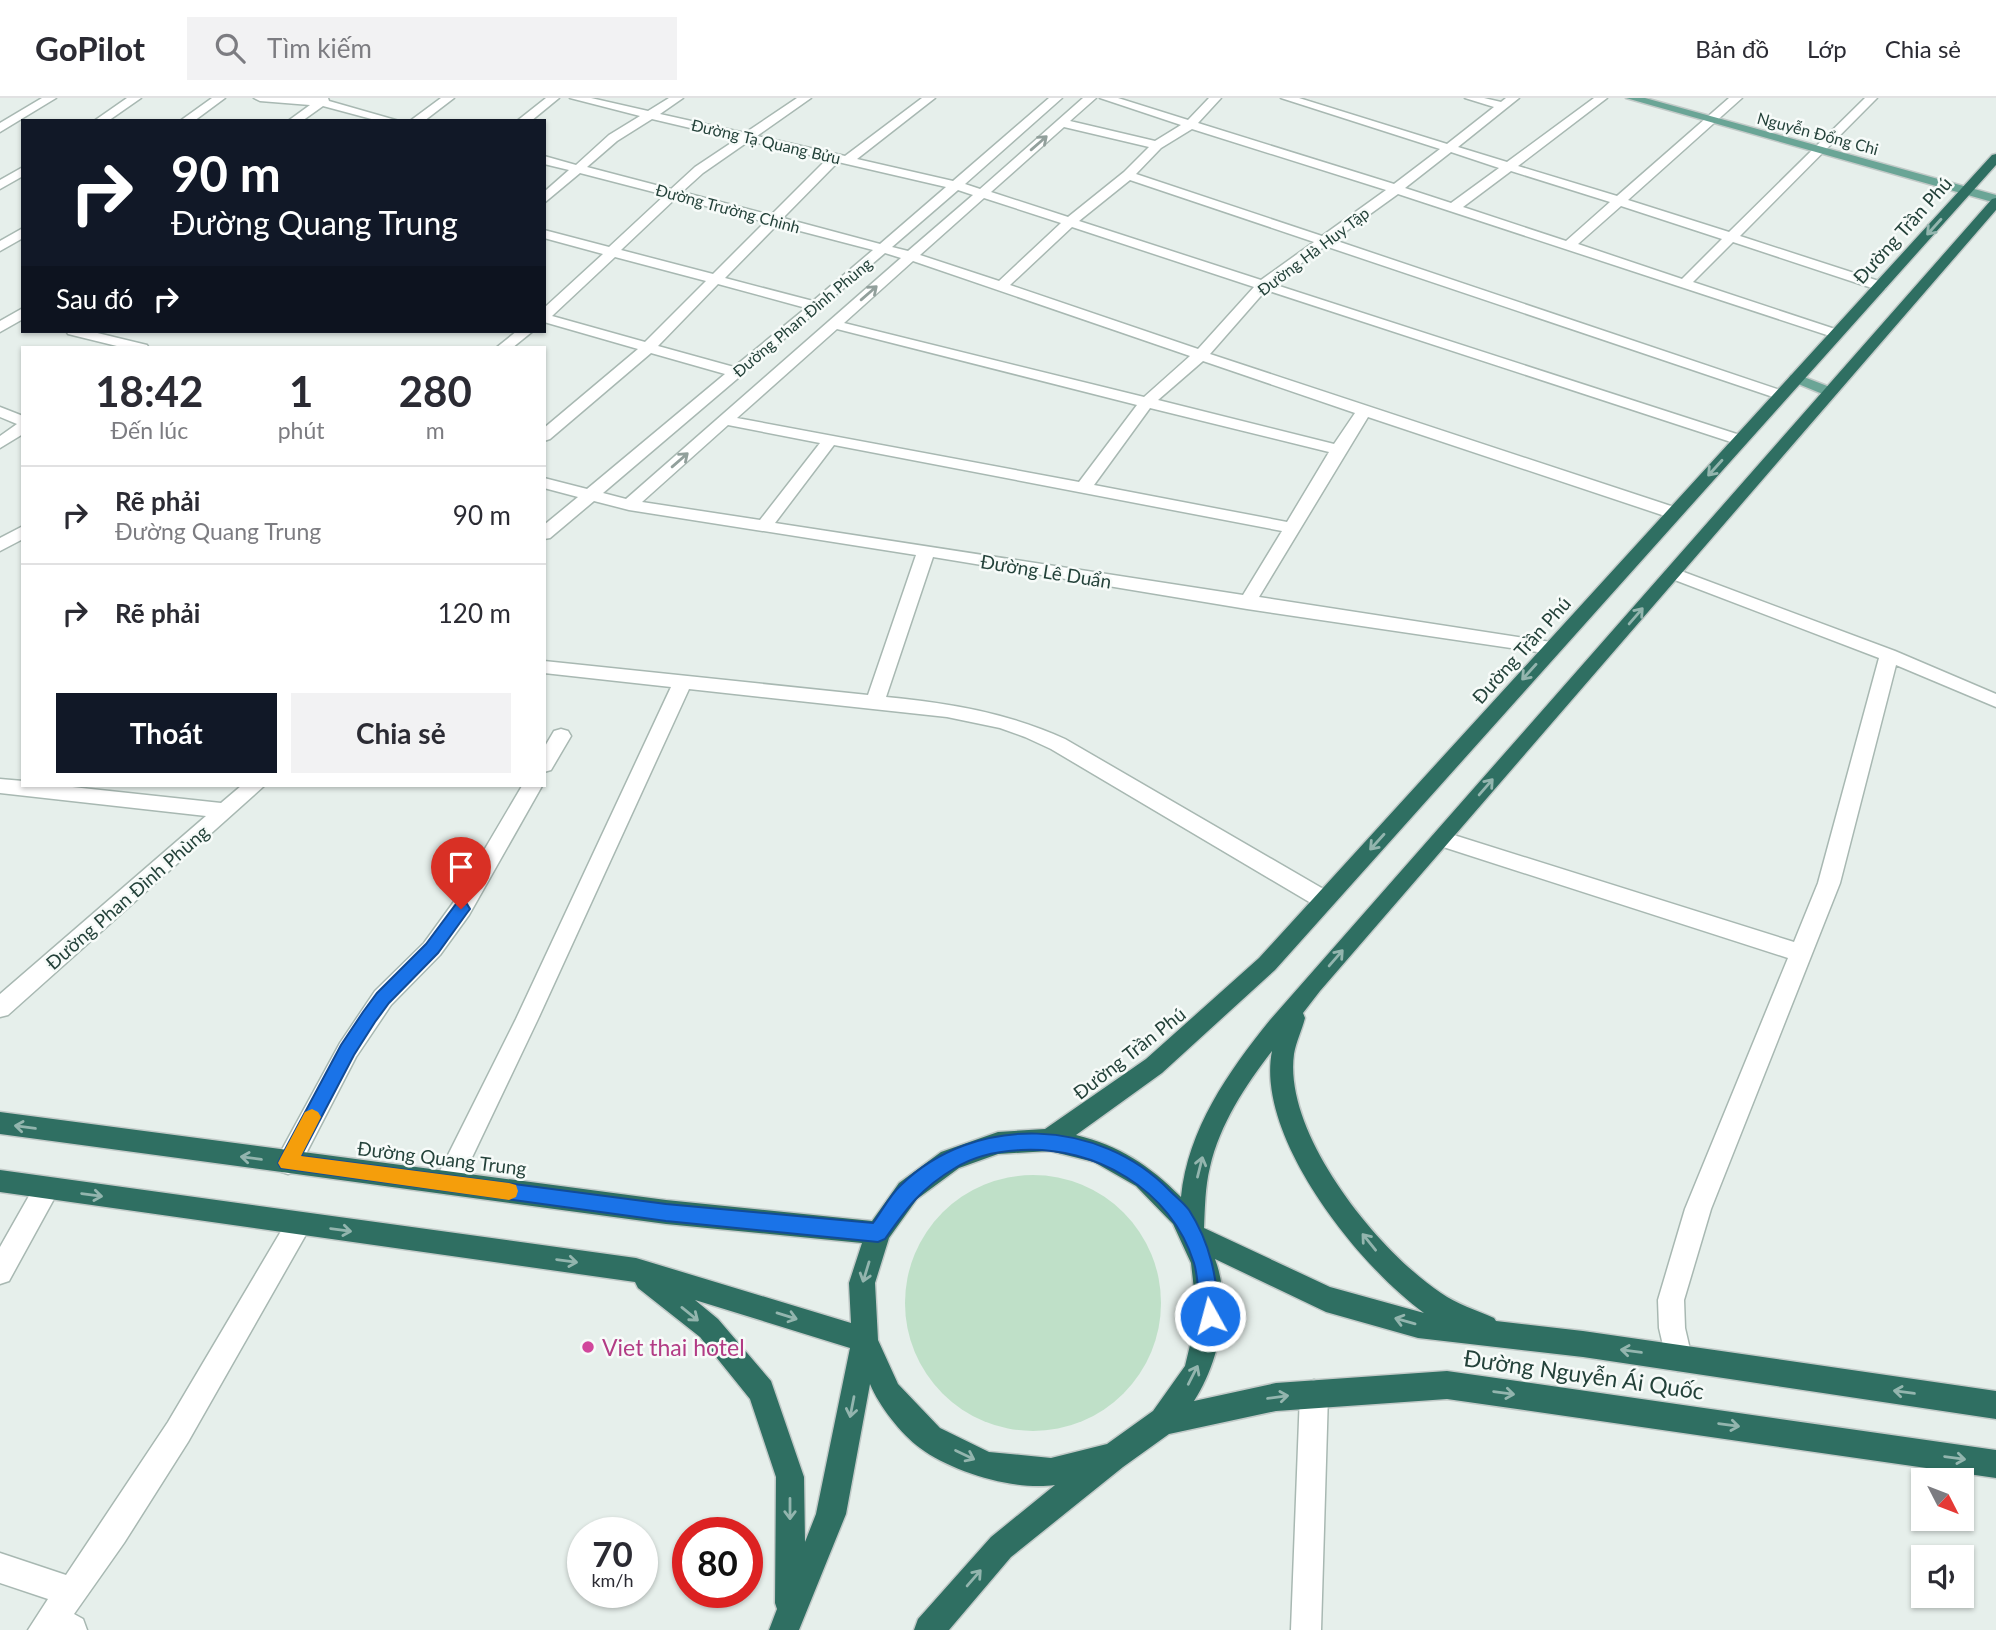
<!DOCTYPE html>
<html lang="vi">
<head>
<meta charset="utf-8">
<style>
  :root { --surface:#fff; --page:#f2f2f3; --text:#2b2b33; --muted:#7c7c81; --line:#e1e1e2; --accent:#111827 }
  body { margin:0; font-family:Lato,sans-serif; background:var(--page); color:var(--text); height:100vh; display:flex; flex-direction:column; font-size:26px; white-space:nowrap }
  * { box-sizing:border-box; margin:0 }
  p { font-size:23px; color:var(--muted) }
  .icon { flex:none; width:38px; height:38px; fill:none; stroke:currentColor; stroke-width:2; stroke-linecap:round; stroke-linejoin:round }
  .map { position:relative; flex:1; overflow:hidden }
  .sheet { position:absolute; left:21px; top:248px; width:525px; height:441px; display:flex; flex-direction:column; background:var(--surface); border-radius:0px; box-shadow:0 2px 5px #0004 }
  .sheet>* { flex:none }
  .banner { position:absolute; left:21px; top:21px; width:525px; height:214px; border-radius:0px; box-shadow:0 2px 5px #0004; background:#111827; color:#fff; overflow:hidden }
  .needle { width:46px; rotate:132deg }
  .fabs { position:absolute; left:1911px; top:1370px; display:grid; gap:14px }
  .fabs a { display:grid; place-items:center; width:63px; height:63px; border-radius:0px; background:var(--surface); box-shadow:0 2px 5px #0004; font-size:35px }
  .speed { position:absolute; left:567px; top:1419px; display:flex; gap:14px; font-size:35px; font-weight:700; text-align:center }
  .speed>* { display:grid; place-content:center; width:91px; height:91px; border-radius:50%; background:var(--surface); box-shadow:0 2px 5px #0004; line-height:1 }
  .speed small { font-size:18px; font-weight:400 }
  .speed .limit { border:10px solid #d22; background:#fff; color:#111 }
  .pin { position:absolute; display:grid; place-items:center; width:60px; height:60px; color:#fff; margin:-72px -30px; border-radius:50% 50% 50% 0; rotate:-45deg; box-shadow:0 0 7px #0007 }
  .pin .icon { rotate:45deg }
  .me { position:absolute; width:77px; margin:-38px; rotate:353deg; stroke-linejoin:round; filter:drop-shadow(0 0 5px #0008) }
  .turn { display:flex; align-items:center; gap:24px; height:147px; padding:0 35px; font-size:32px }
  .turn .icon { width:91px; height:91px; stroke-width:2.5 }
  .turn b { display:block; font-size:49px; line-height:60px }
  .then { display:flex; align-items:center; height:66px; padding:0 35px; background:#0003; gap:14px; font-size:26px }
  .eta { display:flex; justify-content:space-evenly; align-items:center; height:119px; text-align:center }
  .eta b { font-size:42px; font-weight:700; line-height:49px }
  .primary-button { display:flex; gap:14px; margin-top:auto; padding:14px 35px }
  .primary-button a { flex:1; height:80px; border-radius:0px; background:var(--accent); color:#fff; font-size:28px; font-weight:700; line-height:80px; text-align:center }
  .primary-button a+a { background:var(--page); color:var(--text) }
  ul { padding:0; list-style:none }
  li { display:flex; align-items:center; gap:21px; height:98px; padding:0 35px; border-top:2px solid var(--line) }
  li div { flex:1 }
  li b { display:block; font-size:26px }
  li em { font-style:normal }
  header { display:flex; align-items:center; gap:42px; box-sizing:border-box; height:98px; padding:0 35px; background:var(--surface); border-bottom:2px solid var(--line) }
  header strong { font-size:33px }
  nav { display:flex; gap:38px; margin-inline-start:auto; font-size:24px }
  .search { width:490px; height:63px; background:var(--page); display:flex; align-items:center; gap:18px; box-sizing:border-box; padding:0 24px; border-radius:0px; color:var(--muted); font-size:26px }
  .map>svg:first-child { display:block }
  .green { fill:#bfe0c8 }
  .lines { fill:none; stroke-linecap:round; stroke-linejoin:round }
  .minor-casing { stroke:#a8b8b2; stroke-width:3 }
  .major-casing { stroke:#c2cac8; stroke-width:3 }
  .highway-casing { stroke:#c2cac8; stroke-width:3 }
  .minor { fill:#fff; fill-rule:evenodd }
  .major { fill:#6aa596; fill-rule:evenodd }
  .highway { fill:#2f6f62; fill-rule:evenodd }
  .oneway { stroke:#92a09c }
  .oneway2 { stroke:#93b5ae }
  .route { fill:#1a73e8; stroke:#114b97; stroke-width:2 }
  .slow { fill:#f59e0b }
  .hotel-dot { fill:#d1479c; stroke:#f7fbf9; stroke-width:2.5 }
  .labels { text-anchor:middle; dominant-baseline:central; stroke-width:5; stroke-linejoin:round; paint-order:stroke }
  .far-street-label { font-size:16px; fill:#24423a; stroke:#f7fbf9 }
  .street-label { font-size:19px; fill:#24423a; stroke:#f7fbf9 }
  .near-hotel-label { font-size:23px; fill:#b23c85; stroke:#f7fbf9; text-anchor:start }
  .near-street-label { font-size:23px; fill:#24423a; stroke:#f7fbf9 }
</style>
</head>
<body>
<header>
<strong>GoPilot</strong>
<div class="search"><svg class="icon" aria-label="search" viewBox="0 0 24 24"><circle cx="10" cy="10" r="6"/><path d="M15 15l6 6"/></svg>Tìm kiếm</div>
<nav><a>Bản đồ</a><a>Lớp</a><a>Chia sẻ</a></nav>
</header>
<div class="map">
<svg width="1996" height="1532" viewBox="0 0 1996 1532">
  <rect width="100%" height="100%" fill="#e6efeb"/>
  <path class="green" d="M905 1205a128 128 0 1 1 256 0a128 128 0 1 1-256 0Z"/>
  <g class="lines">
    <g class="minor-casing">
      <path id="minor" d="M 42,0 L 56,0 L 0,34 L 0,25 Z
        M 127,0 L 141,0 L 108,23 L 94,23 Z
        M 212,0 L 225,0 L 194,23 L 180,23 Z
        M 254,0 L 328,0 L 329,3 L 399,23 L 379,23 L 323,8 L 302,23 L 288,23 L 310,7 L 260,3 Z
        M 441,0 L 454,0 L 424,23 L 410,23 Z
        M 546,0 L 559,0 L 531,23 L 517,23 Z
        M 570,0 L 591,0 L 648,13 L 669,0 L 683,0 L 660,16 L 745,35 L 797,0 L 811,0 L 757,38 L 845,58 L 922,0 L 935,0 L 857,61 L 953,83 L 1049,0 L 1062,0 L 965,86 L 980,91 L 1083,0 L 1096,0 L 1070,23 L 1155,43 L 1181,27 L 1100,0 L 1118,0 L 1188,22 L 1209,0 L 1221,0 L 1198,25 L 1394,86 L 1440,51 L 1281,0 L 1299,0 L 1447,46 L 1494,9 L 1465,0 L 1484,0 L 1501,4 L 1506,0 L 1519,0 L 1458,49 L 1507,64 L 1594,0 L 1607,0 L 1518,68 L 1617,98 L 1729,0 L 1742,0 L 1628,102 L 1729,134 L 1865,0 L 1877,0 L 1740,138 L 1885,185 L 1887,188 L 1885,191 L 1875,191 L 1733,144 L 1693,184 L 1841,233 L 1843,236 L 1836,240 L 1398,96 L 1334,142 L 1786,294 L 1789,297 L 1781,302 L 1776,300 L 1325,148 L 1273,186 L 1746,339 L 1748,342 L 1746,345 L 1734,345 L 1266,192 L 1210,256 L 1680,411 L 1682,415 L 1680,419 L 1668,419 L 1368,319 L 1259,499 L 1551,544 L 1557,546 L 1560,550 L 1557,554 L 1551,556 L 1247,511 L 933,459 L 886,599 C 949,605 1008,615 1065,641 L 1332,796 L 1335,802 L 1332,808 L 1324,810 L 1316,808 L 1051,651 L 1025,639 L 1000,630 L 947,619 L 689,591 L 538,921 L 456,1093 L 447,1096 L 438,1093 L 434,1085 L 516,921 L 671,589 L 544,575 L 544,563 L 868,597 L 916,457 L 629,412 L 594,403 L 550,440 L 544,441 L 544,427 L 578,399 L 544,390 L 544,380 L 587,391 L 725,276 L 651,255 L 550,341 L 544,343 L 544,330 L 638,251 L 544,224 L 544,210 L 603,156 L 544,140 L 544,132 L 609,149 L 665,97 L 580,75 L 544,105 L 544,94 L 569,72 L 544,66 L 544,58 L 576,67 L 609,37 L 640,18 ZM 652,21 L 737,41 L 695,69 L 671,91 L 587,69 L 617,43 ZM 1064,29 L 1149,49 L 1124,74 L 1068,119 L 991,94 ZM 1192,31 L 1386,92 L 1322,138 L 1136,76 L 1161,50 ZM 749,43 L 827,61 L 771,117 L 682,94 L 703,75 ZM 1451,54 L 1499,70 L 1451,105 L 1405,90 ZM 838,64 L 946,89 L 880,146 L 783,120 ZM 1511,73 L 1610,104 L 1566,143 L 1463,109 ZM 1130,82 L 1314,144 L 1261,182 L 1079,123 ZM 958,92 L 973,97 L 908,153 L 892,149 ZM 676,100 L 765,124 L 713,176 L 621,152 ZM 984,100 L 1061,125 L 999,183 L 920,157 ZM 1621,108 L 1722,141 L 1682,181 L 1578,146 ZM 777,127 L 873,152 L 813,203 L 725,180 ZM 1072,129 L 1254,189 L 1198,251 L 1010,187 ZM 885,155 L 901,160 L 626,401 L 603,395 ZM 615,159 L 706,183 L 645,244 L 552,218 ZM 913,163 L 1190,258 L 1144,299 L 844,225 ZM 718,186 L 806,210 L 734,269 L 658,248 ZM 837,231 L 1137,307 L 1079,384 L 737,320 ZM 1203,263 L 1355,315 L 1334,346 L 1158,302 ZM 1150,310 L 1329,354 L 1287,424 L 1094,387 ZM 728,327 L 820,345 L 760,422 L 642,404 ZM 834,347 L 1282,433 L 1243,497 L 775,425 Z
        M 23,69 L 23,78 L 0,91 L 0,82 Z
        M 23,130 L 23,140 L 0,153 L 0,143 Z
        M 23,210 L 23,221 L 0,234 L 0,223 Z
        M 66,233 L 89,233 L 147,247 L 149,250 L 125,250 L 68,236 Z
        M 517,233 L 533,233 L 512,250 L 496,250 Z
        M 0,309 L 23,318 L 23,336 L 0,350 L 0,338 L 17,326 L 0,319 Z
        M 23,428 L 23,441 L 0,453 L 0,440 Z
        M 1673,470 L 1895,553 L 1996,596 L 1996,609 L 1896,567 L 1840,785 L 1711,1111 L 1684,1202 L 1685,1230 L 1692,1260 L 1688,1269 L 1678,1273 L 1668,1269 L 1659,1230 L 1658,1202 L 1685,1111 L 1788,860 L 1434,746 L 1431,741 L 1434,736 L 1441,733 L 1794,844 L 1818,785 L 1879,560 L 1667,479 L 1664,475 L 1667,471 Z
        M 561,631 L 568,633 L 571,638 L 551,672 L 544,674 L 544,650 L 554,633 Z
        M 0,681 L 23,683 L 23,688 L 63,688 L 221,705 L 241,688 L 264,688 L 8,917 L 0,919 L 0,896 L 206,718 L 0,695 Z
        M 522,688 L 542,688 L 469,817 L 440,857 L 391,907 L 356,959 L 297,1073 L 288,1076 L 279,1073 L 276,1065 L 279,1057 L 340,945 L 375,893 L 424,845 L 453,805 Z
        M 47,1079 L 56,1082 L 60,1090 L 9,1183 L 0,1186 L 0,1149 L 38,1082 Z
        M 299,1114 L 308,1118 L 312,1126 L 188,1344 L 124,1445 L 74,1516 L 83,1521 L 87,1532 L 28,1532 L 48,1501 L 0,1485 L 0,1455 L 66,1477 L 168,1324 L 290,1118 Z
        M 1314,1282 L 1324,1286 L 1328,1296 L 1321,1532 L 1291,1532 L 1300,1296 L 1304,1286 Z"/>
    </g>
    <g class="major-casing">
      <path id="major" d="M 1626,0 L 1645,0 L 1996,97 L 1996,105 Z
        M 1796,276 L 1835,291 L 1838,294 L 1830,299 L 1791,283 L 1789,280 L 1791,277 Z"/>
    </g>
    <g class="highway-casing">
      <path id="highway" d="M 1996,56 L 1996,67 L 1275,872 L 1162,975 L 1076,1037 C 1120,1048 1149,1067 1181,1099 C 1188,1031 1228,974 1270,922 L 1992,101 L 1996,100 L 1996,112 L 1320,893 L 1303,915 L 1305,920 C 1302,932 1296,944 1294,956 C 1283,1036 1378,1153 1441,1195 C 1457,1206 1476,1212 1494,1220 L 1496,1223 L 1583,1233 L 1996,1293 L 1996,1321 L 1583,1259 L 1418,1240 L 1326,1214 L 1215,1161 C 1232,1205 1219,1265 1194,1303 L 1276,1285 L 1447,1273 L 1996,1352 L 1996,1380 L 1447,1301 L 1276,1313 L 1169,1336 L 1123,1369 L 1011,1459 L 949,1532 L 914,1532 L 918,1521 L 991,1439 L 1055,1387 C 1015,1393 952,1374 920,1350 C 901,1336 879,1308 870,1286 L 846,1416 L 799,1532 L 769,1532 L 777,1511 L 775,1505 L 776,1379 L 750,1301 L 700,1239 L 638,1190 L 635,1184 L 0,1094 L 0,1072 L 636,1160 L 851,1225 L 849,1185 L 862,1145 L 666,1126 L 0,1036 L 0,1014 L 666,1102 L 872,1123 L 899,1085 L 941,1054 L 998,1034 L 1045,1031 L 1146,961 L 1259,860 L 1992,57 ZM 1272,953 C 1255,1039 1359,1168 1424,1215 L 1330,1189 L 1204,1130 C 1205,1110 1205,1089 1210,1069 C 1220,1026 1245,988 1272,953 ZM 1050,1053 L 1094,1064 L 1136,1088 L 1173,1126 L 1191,1165 L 1197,1218 L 1185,1268 L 1153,1313 L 1107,1346 L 1051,1360 L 989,1354 L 940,1330 L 898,1286 L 878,1242 L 875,1185 L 889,1140 L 917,1101 L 959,1070 L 998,1056 ZM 695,1202 L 850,1250 L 816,1416 L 805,1444 L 804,1379 L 771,1283 L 718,1221 Z"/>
    </g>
    <use href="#minor" class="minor"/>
    <use href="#major" class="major"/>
    <use href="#highway" class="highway"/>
  </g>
  <defs><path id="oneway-shaft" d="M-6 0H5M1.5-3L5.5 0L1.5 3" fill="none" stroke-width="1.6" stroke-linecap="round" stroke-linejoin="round" transform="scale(1.75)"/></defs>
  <g class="oneway">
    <use href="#oneway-shaft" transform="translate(1039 45) rotate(-41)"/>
    <use href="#oneway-shaft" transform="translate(869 195) rotate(-41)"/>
    <use href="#oneway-shaft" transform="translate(680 362) rotate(-41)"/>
  </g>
  <g class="oneway2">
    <use href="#oneway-shaft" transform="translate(1934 129) rotate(132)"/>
    <use href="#oneway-shaft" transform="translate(1715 370) rotate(132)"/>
    <use href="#oneway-shaft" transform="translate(1636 518) rotate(-49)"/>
    <use href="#oneway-shaft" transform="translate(1529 574) rotate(132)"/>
    <use href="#oneway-shaft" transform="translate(1486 689) rotate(-49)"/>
    <use href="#oneway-shaft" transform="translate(1377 744) rotate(132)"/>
    <use href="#oneway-shaft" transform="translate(1336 860) rotate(-49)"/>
    <use href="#oneway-shaft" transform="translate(25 1029) rotate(-172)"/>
    <use href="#oneway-shaft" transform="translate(251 1060) rotate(-172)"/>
    <use href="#oneway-shaft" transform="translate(1200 1069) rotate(-76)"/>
    <use href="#oneway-shaft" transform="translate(92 1097) rotate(8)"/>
    <use href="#oneway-shaft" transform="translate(341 1132) rotate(8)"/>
    <use href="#oneway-shaft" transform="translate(1369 1144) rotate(-129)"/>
    <use href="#oneway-shaft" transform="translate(567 1163) rotate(8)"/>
    <use href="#oneway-shaft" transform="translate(866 1174) rotate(107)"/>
    <use href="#oneway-shaft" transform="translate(690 1216) rotate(39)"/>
    <use href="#oneway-shaft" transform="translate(787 1218) rotate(17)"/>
    <use href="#oneway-shaft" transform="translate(1405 1223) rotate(-164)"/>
    <use href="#oneway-shaft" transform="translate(1631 1253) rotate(-172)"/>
    <use href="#oneway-shaft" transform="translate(1193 1277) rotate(-63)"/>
    <use href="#oneway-shaft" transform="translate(1904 1294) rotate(-172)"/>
    <use href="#oneway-shaft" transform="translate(1504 1295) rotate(8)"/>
    <use href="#oneway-shaft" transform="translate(1278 1299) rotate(-8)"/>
    <use href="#oneway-shaft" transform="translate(852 1309) rotate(101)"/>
    <use href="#oneway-shaft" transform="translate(1729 1327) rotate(8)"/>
    <use href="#oneway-shaft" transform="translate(965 1357) rotate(26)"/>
    <use href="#oneway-shaft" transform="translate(1955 1360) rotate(8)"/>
    <use href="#oneway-shaft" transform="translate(790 1411) rotate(90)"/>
    <use href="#oneway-shaft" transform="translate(974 1480) rotate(-49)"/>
  </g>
  <path class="route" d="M 461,805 L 467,806 L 470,811 L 467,815 L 438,855 L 389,905 L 375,924 L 354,957 L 301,1058 L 666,1106 L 873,1125 C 882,1113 890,1097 901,1087 C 975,1015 1100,1020 1170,1093 C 1176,1099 1184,1105 1189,1112 C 1211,1146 1216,1179 1220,1218 L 1217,1225 L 1210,1228 L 1203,1225 L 1200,1218 C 1198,1201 1199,1181 1194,1165 C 1171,1091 1095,1048 1021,1052 C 999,1053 974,1058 955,1070 C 921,1090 907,1110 885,1141 L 878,1144 L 666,1123 L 281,1070 L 278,1065 L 281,1059 L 341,947 L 363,914 L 377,895 L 426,846 L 456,806 Z"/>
  <path class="slow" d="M 312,1011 L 318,1014 L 321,1019 L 301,1058 L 509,1085 L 516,1087 L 518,1093 L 516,1099 L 509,1102 L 281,1070 L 278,1065 L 281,1059 L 305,1014 Z"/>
  <circle class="hotel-dot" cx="588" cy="1249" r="7"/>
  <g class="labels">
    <g class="far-street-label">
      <text transform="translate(1818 35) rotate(15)">Nguyễn Đổng Chi</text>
      <text transform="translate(766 43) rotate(13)">Đường Tạ Quang Bửu</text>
      <text transform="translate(728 110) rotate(15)">Đường Trường Chinh</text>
      <text transform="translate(1313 153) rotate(-37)">Đường Hà Huy Tập</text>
      <text transform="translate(802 219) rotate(-40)">Đường Phan Đình Phùng</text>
    </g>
    <g class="street-label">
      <text transform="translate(1902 132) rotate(-48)">Đường Trần Phú</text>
      <text transform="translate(1046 473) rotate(9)">Đường Lê Duẩn</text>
      <text transform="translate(1521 552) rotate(-48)">Đường Trần Phú</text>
      <text transform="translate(127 799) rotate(-41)">Đường Phan Đình Phùng</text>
      <text transform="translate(1129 955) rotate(-38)">Đường Trần Phú</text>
      <text transform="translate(442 1060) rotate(7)">Đường Quang Trung</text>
    </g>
    <g class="near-hotel-label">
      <text x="602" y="1249">Viet thai hotel</text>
    </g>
    <g class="near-street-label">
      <text transform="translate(1584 1276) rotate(8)">Đường Nguyễn Ái Quốc</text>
    </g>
  </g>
</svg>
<div class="fabs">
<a><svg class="needle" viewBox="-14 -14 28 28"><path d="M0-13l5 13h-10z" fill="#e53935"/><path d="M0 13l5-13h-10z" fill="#7c7c81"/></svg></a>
<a><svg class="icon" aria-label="sound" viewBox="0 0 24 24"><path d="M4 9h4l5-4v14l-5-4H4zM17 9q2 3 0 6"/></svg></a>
</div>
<div class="speed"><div>70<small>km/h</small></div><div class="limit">80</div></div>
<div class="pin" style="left:461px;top:811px;background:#d93025"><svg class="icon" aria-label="arrive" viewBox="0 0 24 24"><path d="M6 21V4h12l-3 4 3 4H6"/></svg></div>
<svg class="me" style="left:1210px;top:1218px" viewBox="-20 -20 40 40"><circle r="17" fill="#1a73e8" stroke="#fff" stroke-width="3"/><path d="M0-11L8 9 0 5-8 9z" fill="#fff"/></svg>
<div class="banner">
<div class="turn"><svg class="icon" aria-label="right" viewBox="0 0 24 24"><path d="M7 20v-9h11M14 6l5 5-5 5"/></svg><div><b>90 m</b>Đường Quang Trung</div></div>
<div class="then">Sau đó<svg class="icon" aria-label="right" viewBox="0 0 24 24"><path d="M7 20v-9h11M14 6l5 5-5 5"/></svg></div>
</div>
<section class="sheet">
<div class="eta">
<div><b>18:42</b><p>Đến lúc</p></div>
<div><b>1</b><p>phút</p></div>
<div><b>280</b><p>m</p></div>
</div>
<ul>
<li><svg class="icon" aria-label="right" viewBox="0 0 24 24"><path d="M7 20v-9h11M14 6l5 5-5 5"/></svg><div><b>Rẽ phải</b><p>Đường Quang Trung</p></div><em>90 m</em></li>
<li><svg class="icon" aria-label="right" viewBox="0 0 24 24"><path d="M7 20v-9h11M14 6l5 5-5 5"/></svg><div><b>Rẽ phải</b></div><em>120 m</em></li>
</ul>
<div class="primary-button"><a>Thoát</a><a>Chia sẻ</a></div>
</section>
</div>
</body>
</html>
